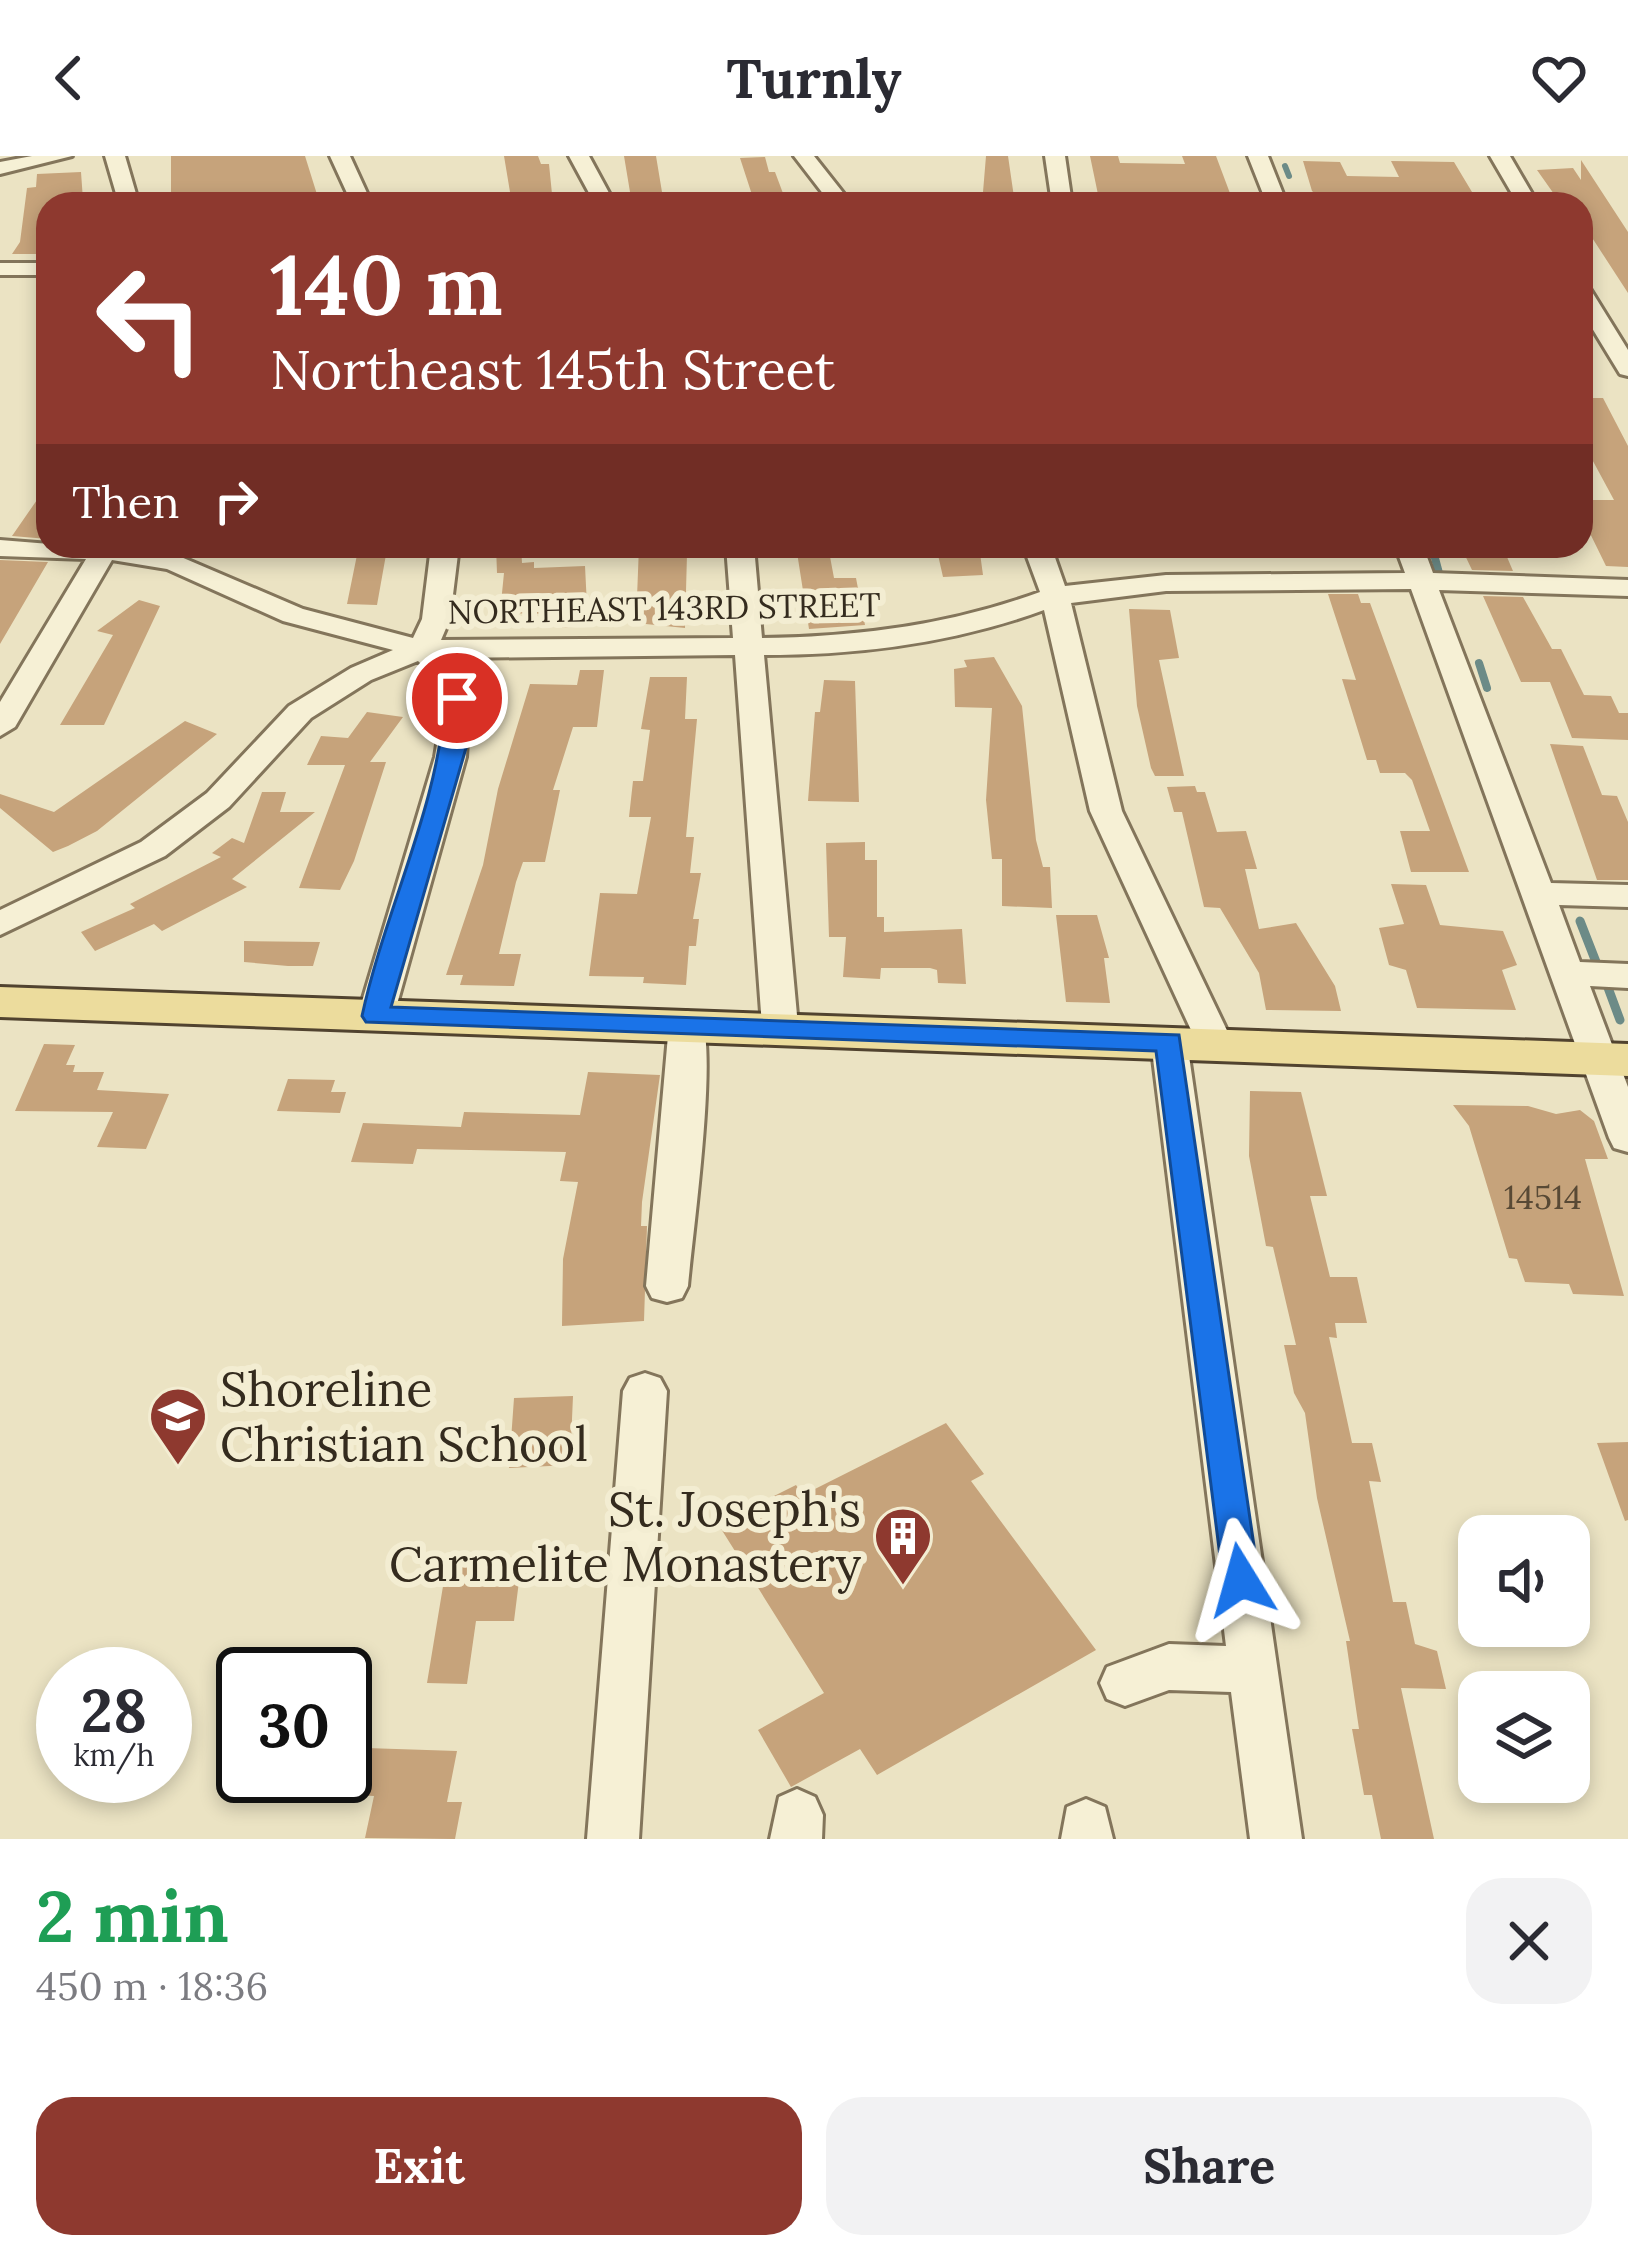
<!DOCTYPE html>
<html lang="en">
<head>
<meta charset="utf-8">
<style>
  :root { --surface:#fff; --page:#f2f2f3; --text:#2b2b33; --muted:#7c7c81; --accent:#8e392f }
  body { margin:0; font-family:Lora,serif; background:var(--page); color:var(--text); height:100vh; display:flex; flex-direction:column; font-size:45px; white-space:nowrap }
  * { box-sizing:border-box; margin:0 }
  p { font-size:39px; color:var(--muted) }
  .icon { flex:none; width:66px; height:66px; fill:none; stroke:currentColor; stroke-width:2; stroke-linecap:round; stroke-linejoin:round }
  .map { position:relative; height:1683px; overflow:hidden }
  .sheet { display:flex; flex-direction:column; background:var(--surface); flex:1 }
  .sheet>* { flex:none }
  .hud { position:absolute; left:36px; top:36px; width:1557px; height:366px; border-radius:36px; box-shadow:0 6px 18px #0003; background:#8e392f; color:#fff; overflow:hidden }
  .fabs { position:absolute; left:1458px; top:1359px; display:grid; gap:24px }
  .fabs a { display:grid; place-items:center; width:132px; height:132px; border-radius:24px; background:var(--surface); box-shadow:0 6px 18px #0003; font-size:60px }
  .speed { position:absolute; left:36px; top:1491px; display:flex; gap:24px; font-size:60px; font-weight:700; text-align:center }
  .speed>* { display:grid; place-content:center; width:156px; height:156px; border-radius:50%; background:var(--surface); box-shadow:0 6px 18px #0003; line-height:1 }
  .speed small { font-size:30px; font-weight:400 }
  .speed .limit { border:6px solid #111; border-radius:18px; background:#fff; color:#111 }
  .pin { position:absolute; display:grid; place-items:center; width:102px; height:102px; color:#fff; margin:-51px; border:6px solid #fff; border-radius:50%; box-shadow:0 3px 12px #0007 }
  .me { position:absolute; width:132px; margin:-66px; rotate:352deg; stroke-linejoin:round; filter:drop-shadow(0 0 9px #0008) }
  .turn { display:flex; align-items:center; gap:42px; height:252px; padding:0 36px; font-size:54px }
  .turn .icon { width:156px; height:156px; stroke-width:2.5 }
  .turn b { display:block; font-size:84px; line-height:102px }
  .then { display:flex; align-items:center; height:114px; padding:0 36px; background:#0003; gap:24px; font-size:45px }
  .round { display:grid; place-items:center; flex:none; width:126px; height:126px; border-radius:36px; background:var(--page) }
  .summary { display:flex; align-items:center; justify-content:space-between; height:204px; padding:0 36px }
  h1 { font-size:72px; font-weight:700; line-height:90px; color:#1e9e55 }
  .action { display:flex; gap:24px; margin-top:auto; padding:24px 36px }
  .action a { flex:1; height:138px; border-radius:36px; background:var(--accent); color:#fff; font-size:48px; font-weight:700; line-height:138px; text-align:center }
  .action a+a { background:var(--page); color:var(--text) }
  header { display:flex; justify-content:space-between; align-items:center; height:156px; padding:0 36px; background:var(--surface); font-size:54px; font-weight:700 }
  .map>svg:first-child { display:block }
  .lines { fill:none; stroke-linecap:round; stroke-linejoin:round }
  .stream-far2 { stroke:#6c8b87; stroke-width:6 }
  .stream-far1 { stroke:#6c8b87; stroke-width:8 }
  .stream { stroke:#6c8b87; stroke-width:9 }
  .building { fill:#c6a37b }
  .minor-casing { stroke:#83755b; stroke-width:6 }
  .major-casing { stroke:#51432f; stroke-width:6 }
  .minor { fill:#f6f0d5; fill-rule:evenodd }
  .major { fill:#ecdc9d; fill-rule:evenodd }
  .route { fill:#1a73e8; stroke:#114b97; stroke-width:3 }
  .labels { text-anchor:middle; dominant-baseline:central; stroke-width:12; stroke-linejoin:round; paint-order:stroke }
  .far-street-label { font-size:33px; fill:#342b1e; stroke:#f3edd2 }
  .number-label { font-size:33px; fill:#584935 }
  .near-poi-label { font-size:48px; fill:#342b1e; stroke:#f3edd2; text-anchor:start }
</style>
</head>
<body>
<header><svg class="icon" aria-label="back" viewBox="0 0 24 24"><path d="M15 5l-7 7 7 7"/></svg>Turnly<svg class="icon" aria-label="heart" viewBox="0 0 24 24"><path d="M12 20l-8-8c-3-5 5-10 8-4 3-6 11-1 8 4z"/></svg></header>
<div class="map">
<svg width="1628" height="1683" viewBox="0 0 1628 1683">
  <rect width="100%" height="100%" fill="#ebe3c3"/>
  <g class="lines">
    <path class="stream-far2" d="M 1285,10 L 1289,20"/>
    <path class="stream-far1" d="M 1432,391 L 1439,417
      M 1479,507 L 1487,532"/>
    <path class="stream" d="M 1580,765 L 1596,806
      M 1607,829 L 1620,864"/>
  </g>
  <path class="building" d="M 171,0 L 305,0 L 320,48 L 171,48 Z
    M 504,0 L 538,0 L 541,8 L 549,8 L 553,48 L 512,48 Z
    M 624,0 L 656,0 L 664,48 L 632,48 Z
    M 986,0 L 1008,0 L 1015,48 L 982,48 Z
    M 1090,0 L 1118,0 L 1120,7 L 1185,8 L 1182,0 L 1216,0 L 1234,48 L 1205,48 L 1202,39 L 1126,39 L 1125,48 L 1100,48 Z
    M 765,1 L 769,16 L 775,16 L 787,48 L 755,48 L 740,2 Z
    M 1581,4 L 1628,76 L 1628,137 L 1589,77 L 1581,76 L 1581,48 L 1561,48 L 1537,14 L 1573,12 L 1581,24 Z
    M 1303,5 L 1340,6 L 1347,20 L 1399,21 L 1391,5 L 1454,6 L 1475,41 L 1428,41 L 1434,48 L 1326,48 L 1312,35 Z
    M 81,16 L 83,44 L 48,48 L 48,98 L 12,98 L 20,86 L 27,32 L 36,31 L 37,18 Z
    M 1581,242 L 1603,242 L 1628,290 L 1628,411 L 1606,410 L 1581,359 L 1581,344 L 1614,344 L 1581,283 Z
    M 48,328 L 48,383 L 12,380 Z
    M 496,390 L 521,390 L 522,407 L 534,406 L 534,412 L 585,410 L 588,470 L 562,472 L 562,458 L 500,457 L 504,417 L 497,417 Z
    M 639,390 L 683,392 L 687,398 L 685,472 L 636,467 Z
    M 796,390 L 828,390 L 834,422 L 856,422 L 865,469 L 809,473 Z
    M 936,390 L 979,390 L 983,419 L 943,421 Z
    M 387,393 L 377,449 L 347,448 L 358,394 Z
    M 1462,393 L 1504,394 L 1513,415 L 1472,414 Z
    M 0,404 L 48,406 L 0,488 Z
    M 1328,438 L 1358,438 L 1361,447 L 1370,447 L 1469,716 L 1411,716 L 1400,675 L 1430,675 L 1412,624 L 1405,617 L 1380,617 L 1376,604 L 1367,604 L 1342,523 L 1356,524 Z
    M 1483,440 L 1523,441 L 1552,493 L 1561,493 L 1584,539 L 1611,540 L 1619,557 L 1628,557 L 1628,584 L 1572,582 L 1550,526 L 1521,526 Z
    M 139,444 L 160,450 L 104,569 L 60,569 L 113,479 L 97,475 Z
    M 1129,453 L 1170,454 L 1179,502 L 1159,504 L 1184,620 L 1155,620 L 1151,612 L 1137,550 Z
    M 994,501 L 1022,550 L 1036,684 L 1043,711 L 1050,711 L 1052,752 L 1002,750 L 1002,703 L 992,703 L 986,644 L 992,552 L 955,551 L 954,513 L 967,511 L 964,504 Z
    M 580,514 L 604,514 L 597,571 L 573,571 L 553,634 L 560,634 L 545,706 L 523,706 L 516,726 L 499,798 L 521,798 L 514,830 L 460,829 L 463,819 L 446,819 L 483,709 L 498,633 L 530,528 L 577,529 Z
    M 650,521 L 687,521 L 685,563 L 697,563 L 686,681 L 694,681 L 690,717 L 701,717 L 693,763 L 699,763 L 696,790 L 689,790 L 686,829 L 643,827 L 644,821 L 589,820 L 600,737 L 637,738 L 651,661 L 629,661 L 633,625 L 643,625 L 650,574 L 641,573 Z
    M 824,524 L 855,525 L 859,646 L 808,645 L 815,556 L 820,556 Z
    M 367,556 L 403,561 L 370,606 L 386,606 L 354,705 L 340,734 L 299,732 L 345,609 L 307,609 L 321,580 L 348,582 Z
    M 185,565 L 217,578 L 97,675 L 68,690 L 53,696 L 0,652 L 0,638 L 54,656 Z
    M 1550,588 L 1583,590 L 1602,639 L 1617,640 L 1628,666 L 1628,724 L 1597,724 Z
    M 1195,630 L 1197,636 L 1205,636 L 1217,676 L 1246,675 L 1257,713 L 1245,713 L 1259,773 L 1296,767 L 1335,830 L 1341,855 L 1266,854 L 1259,817 L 1220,752 L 1204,751 L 1182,656 L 1174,656 L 1167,631 Z
    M 262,636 L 286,636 L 280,656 L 315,656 L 232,723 L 247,731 L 162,775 L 154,768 L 95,795 L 81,776 L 135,752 L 130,748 L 221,701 L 212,697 L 232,682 L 244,687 Z
    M 865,686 L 865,704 L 877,704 L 877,761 L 884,761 L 884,776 L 962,773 L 966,828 L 938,827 L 937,814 L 930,812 L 881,812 L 880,823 L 843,821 L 846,781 L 829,781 L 826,687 Z
    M 1391,728 L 1426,729 L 1440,769 L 1503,775 L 1517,809 L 1502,814 L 1516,854 L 1417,852 L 1406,814 L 1389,809 L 1379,772 L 1404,768 Z
    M 1056,759 L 1097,759 L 1109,802 L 1104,802 L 1110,847 L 1066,846 Z
    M 244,785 L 320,786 L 313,810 L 288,810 L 244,806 Z
    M 44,888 L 75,889 L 66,909 L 75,909 L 73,916 L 104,916 L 97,934 L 169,938 L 146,993 L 97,991 L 113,956 L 15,955 Z
    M 588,916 L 660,919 L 642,1046 L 641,1070 L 647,1070 L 644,1165 L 562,1170 L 563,1103 L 578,1026 L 560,1025 L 566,996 L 417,993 L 413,1008 L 351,1006 L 363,967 L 461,971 L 464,956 L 580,959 Z
    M 288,923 L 335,924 L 331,936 L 346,936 L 340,957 L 277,955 Z
    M 1250,935 L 1301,936 L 1327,1040 L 1310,1040 L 1330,1121 L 1357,1121 L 1367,1167 L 1335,1167 L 1337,1182 L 1329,1181 L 1352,1287 L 1372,1287 L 1381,1326 L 1369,1325 L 1393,1446 L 1406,1446 L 1415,1488 L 1437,1495 L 1446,1533 L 1401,1532 L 1434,1683 L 1381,1683 L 1372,1639 L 1364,1639 L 1352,1573 L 1359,1573 L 1346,1485 L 1350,1485 L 1317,1342 L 1305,1257 L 1294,1237 L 1284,1189 L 1296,1189 L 1273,1091 L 1266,1090 L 1249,1000 Z
    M 1453,949 L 1528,950 L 1556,958 L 1580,954 L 1594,965 L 1608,1003 L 1585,1003 L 1624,1140 L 1573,1138 L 1569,1128 L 1525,1126 L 1517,1103 L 1509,1102 L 1469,970 Z
    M 573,1240 L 570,1309 L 509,1312 L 514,1242 Z
    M 946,1267 L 984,1318 L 971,1325 L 1096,1494 L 877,1619 L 860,1593 L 791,1631 L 758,1574 L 824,1537 L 718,1368 L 796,1329 L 803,1339 Z
    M 1628,1286 L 1628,1364 L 1625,1365 L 1597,1287 Z
    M 448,1400 L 522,1401 L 514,1465 L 476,1465 L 467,1528 L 427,1527 Z
    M 366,1592 L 457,1595 L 447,1646 L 462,1646 L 455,1683 L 365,1682 L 374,1640 L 356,1639 Z"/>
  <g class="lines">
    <g class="minor-casing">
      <path id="minor" d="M 32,0 L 72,0 L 0,18 L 0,6 Z
        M 105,0 L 125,0 L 139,48 L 119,48 Z
        M 330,0 L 350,0 L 372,48 L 352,48 Z
        M 569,0 L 589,0 L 615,48 L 595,48 Z
        M 794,0 L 814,0 L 852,48 L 831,48 Z
        M 1045,0 L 1065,0 L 1072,48 L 1052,48 Z
        M 1248,0 L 1268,0 L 1287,48 L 1267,48 Z
        M 1490,0 L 1510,0 L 1538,48 L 1518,48 Z
        M 0,107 L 48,107 L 48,119 L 0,119 Z
        M 1581,129 L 1589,131 L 1628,194 L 1628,220 L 1620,218 L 1581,154 Z
        M 0,384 L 174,398 L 303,453 L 413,482 L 422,463 L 431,390 L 459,390 L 450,463 L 441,484 L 733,482 L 726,390 L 754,390 L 762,482 C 858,481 949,469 1040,436 L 1023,390 L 1051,390 L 1065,430 L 1166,419 L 1405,417 L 1395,390 L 1423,390 L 1433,417 L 1628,424 L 1628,440 L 1439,434 L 1551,727 L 1628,729 L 1628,751 L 1559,749 L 1580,806 L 1628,808 L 1628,832 L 1590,830 L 1628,931 L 1628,996 L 1614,992 L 1609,982 L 1411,433 L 1166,435 L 1071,447 L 1122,655 L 1233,887 L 1228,896 L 1202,896 L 1197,887 L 1090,655 L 1044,454 C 954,487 859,499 764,499 L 798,870 L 793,879 L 767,879 L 762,870 L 735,499 L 449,502 L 470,536 L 466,601 L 394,859 L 389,868 L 363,868 L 358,859 L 435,601 C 441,564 448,532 418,505 L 371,524 L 311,562 L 229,651 L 165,700 L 0,779 L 0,754 L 141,686 L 207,637 L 289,550 L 351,512 L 393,494 L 283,465 L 167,413 L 112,404 L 15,571 L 0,580 L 0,546 L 86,403 L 0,400 Z
        M 687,855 L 700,859 C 719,892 692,1082 688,1130 L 682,1142 L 667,1146 L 652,1142 L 646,1130 L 669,868 L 674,859 Z
        M 1169,873 L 1182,877 L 1187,886 L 1302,1683 L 1250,1683 L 1231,1536 L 1169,1534 L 1125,1550 L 1107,1543 L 1100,1527 L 1107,1511 L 1169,1488 L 1226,1490 L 1151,886 L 1156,877 Z
        M 645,1217 L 660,1222 L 667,1235 L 639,1683 L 587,1683 L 623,1235 L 630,1222 Z
        M 797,1633 L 815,1641 L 823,1659 L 822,1683 L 770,1683 L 779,1641 Z
        M 1086,1643 L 1105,1651 L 1113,1683 L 1061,1683 L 1067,1651 Z"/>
    </g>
    <g class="major-casing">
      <path id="major" d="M 0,831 L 1628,888 L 1628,920 L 0,861 Z"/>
    </g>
    <use href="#minor" class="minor"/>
    <use href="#major" class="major"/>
  </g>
  <path class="route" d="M 457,535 L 468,542 L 466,592 L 391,851 L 1179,879 L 1259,1424 L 1254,1435 L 1241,1440 L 1228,1435 L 1223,1424 L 1156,895 L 366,866 L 362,860 C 385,753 439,650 445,542 Z"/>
  <defs>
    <g id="school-pin" transform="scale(3)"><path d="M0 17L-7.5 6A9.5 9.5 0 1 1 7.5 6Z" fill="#8e392f" stroke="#f3edd2"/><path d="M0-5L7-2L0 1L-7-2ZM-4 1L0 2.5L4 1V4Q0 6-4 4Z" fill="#fff"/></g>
    <g id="building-pin" transform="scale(3)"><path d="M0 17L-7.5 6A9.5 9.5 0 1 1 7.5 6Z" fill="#8e392f" stroke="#f3edd2"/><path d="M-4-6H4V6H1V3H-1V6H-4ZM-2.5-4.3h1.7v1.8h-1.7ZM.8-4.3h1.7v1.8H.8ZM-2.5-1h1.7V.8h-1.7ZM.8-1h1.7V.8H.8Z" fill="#fff"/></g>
  </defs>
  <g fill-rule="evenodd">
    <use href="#school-pin" x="178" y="1260"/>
    <use href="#building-pin" x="903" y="1380"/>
  </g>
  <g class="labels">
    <g class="far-street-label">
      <text transform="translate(664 452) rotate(-1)">NORTHEAST 143RD STREET</text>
    </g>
    <g class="number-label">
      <text x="1543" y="1041">14514</text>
    </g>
    <g class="near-poi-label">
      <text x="220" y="1232">Shoreline<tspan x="220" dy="55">Christian School</tspan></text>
      <text x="861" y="1352" text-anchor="end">St. Joseph's<tspan x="861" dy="55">Carmelite Monastery</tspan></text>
    </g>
  </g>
</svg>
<div class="fabs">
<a><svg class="icon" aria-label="sound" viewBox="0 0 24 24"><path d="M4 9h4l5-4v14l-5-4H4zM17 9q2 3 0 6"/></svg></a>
<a><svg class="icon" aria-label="layers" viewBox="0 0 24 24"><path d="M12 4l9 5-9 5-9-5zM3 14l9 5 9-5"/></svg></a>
</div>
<div class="speed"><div>28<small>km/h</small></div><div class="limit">30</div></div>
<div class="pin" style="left:457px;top:542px;background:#d93025"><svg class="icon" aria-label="arrive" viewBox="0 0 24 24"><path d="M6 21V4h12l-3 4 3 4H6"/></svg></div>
<svg class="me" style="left:1241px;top:1424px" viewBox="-20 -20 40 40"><path d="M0-17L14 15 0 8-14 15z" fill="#1a73e8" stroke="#fff" stroke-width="4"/></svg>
<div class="hud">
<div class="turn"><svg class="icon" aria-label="left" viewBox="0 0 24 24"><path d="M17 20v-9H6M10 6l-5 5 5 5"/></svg><div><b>140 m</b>Northeast 145th Street</div></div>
<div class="then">Then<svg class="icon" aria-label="right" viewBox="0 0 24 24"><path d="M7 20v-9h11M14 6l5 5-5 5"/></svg></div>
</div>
</div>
<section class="sheet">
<div class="summary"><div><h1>2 min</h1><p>450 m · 18:36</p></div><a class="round"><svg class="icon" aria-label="close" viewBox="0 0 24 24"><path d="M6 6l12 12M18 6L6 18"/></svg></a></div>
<div class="action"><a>Exit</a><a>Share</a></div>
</section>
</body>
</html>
